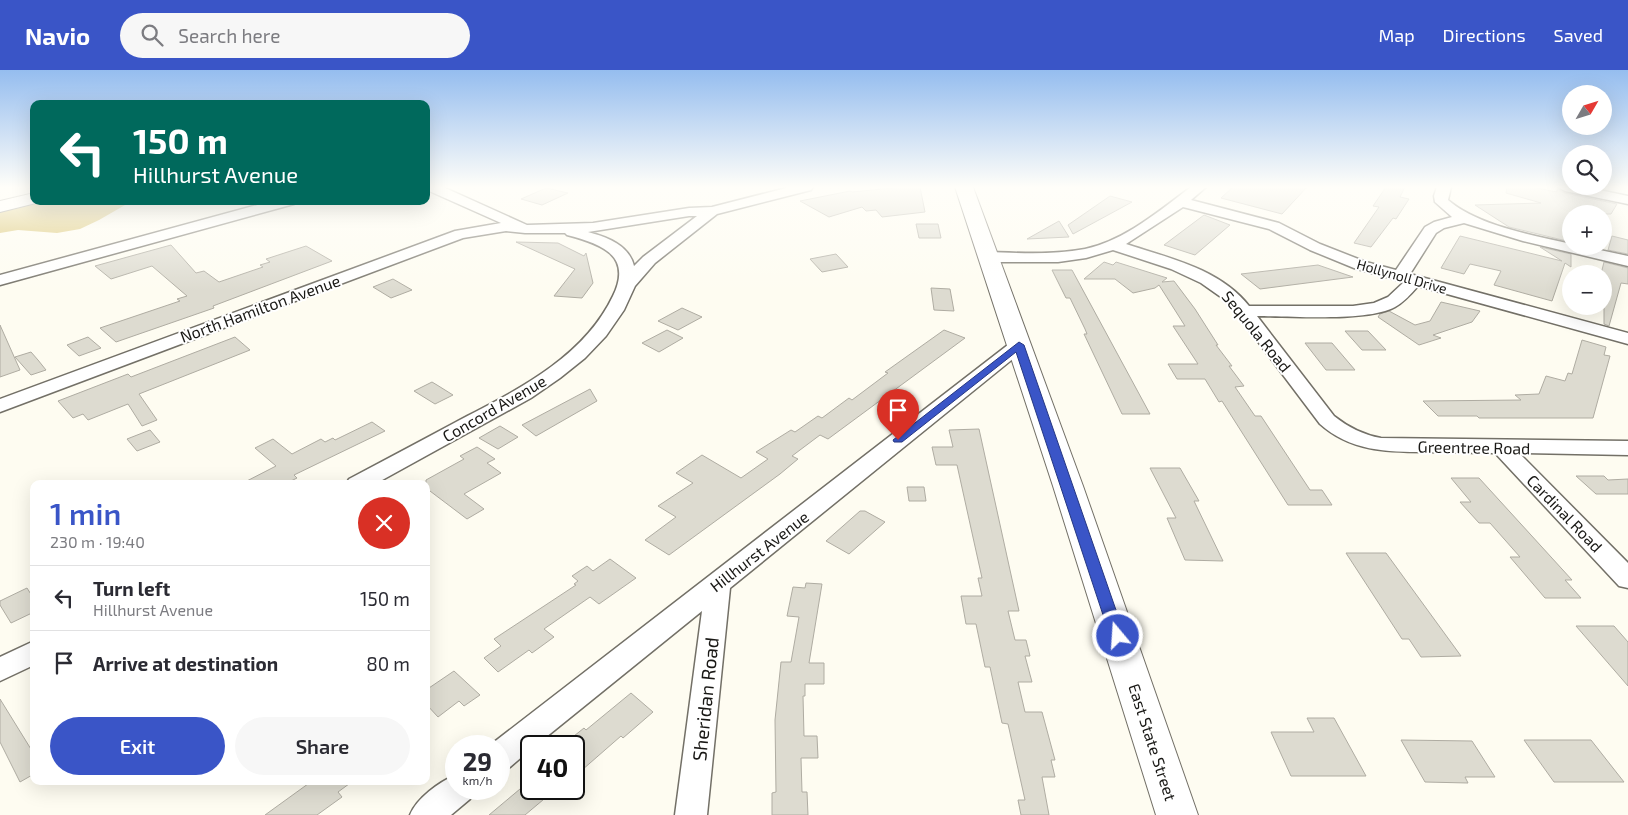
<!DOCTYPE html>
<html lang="en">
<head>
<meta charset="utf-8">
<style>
  :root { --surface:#fff; --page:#f7f7f7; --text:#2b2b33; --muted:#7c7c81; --line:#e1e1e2; --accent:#3a55c7 }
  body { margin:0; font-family:"Exo 2",sans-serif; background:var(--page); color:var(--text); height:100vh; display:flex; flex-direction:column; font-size:19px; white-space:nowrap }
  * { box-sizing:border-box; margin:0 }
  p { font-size:16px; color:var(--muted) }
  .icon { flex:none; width:28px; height:28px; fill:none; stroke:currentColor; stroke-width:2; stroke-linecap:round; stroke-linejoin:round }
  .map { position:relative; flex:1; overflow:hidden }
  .drawer { position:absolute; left:30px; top:410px; width:400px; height:305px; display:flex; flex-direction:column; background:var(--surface); border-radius:10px; box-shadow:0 5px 20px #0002 }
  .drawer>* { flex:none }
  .banner { position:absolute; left:30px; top:30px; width:400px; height:105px; border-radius:10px; box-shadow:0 5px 20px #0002; background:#00695c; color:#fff; overflow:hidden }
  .needle { width:32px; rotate:51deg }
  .controls { position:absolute; left:1562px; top:15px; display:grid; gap:10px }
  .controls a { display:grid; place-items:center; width:50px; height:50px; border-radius:50%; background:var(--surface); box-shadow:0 5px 20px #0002; font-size:25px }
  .speed { position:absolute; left:445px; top:665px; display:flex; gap:10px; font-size:25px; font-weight:700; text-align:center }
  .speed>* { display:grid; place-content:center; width:65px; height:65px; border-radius:50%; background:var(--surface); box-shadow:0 5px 20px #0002; line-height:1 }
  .speed small { font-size:12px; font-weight:400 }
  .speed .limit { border:2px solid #111; border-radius:8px; background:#fff; color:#111 }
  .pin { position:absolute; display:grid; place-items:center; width:42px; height:42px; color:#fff; margin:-51px -21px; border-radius:50% 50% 50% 0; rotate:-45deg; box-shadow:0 0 5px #0007 }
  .pin .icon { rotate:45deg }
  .me { position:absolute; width:55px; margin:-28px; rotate:342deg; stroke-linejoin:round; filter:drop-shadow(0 0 4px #0008) }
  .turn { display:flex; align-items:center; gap:18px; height:105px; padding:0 20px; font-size:22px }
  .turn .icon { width:65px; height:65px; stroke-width:2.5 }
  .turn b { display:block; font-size:35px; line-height:42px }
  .round { display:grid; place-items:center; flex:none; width:52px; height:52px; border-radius:26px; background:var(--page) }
  .summary { display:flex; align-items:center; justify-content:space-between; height:85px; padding:0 20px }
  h1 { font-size:30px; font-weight:600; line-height:38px; color:var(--accent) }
  .action { display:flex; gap:10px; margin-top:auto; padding:10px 20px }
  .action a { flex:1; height:58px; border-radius:30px; background:var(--accent); color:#fff; font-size:20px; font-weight:600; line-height:58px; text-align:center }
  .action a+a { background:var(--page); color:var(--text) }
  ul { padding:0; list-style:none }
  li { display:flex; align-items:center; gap:15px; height:65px; padding:0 20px; border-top:1px solid var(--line) }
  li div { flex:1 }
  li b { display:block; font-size:19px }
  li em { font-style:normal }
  header { display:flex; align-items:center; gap:30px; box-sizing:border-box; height:70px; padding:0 25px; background:var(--accent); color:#fff }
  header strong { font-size:24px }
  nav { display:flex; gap:28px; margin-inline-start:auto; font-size:18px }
  .search { width:350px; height:45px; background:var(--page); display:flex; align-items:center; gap:12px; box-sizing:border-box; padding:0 18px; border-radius:28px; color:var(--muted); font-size:19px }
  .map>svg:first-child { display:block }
  .forest { fill:#d7c169 }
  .building { fill:#dddbd0; stroke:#afaca2 }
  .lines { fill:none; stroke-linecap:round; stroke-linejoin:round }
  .street-casing { stroke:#737067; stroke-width:3 }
  .secondary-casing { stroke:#737067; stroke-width:2 }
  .highway-casing { stroke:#737067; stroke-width:2 }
  .street { fill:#fff; fill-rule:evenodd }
  .secondary { fill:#fff; fill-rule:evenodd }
  .highway { fill:#fff; fill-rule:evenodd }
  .route { fill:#3a55c7; stroke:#263781 }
  .labels { text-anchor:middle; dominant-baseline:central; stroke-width:4; stroke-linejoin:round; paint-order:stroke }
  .far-street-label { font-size:14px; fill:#191815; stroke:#fff }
  .street-label { font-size:16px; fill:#191815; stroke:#fff }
  .near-street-label { font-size:19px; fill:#191815; stroke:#fff }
</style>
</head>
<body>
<header>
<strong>Navio</strong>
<div class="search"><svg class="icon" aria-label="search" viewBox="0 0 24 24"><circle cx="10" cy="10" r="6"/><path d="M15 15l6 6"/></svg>Search here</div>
<nav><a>Map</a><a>Directions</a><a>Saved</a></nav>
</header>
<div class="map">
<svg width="1628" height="745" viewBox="0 0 1628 745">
  <rect width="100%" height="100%" fill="#fefcf1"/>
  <path class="forest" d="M 35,131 L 132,131 L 99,150 L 80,159 L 57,163 L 18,160 L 0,163 L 0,140 Z"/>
  <path class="building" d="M 903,117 L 920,117 L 925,142 L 882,147 L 876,140 L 866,141 L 862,137 L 829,147 L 800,131 L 850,121 L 852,122 Z
    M 1233,117 L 1307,117 L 1282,144 L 1221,128 Z
    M 1386,117 L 1405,117 L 1400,127 L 1409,129 L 1396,149 L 1393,148 L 1371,177 L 1354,173 L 1379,137 L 1373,136 Z
    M 1507,117 L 1531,117 L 1557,122 L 1557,119 L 1565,123 L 1617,134 L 1611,144 L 1571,144 L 1571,172 L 1509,157 L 1475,135 L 1541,133 L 1506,123 Z
    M 546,118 L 568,123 L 542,135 L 521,129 Z
    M 1110,126 L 1132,132 L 1073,164 L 1068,155 Z
    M 1204,145 L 1230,155 L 1195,185 L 1164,175 Z
    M 1059,151 L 1069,167 L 1027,169 Z
    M 916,154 L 938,154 L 941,168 L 919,168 Z
    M 1460,166 L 1562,191 L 1540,177 L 1571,184 L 1571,197 L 1565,193 L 1552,231 L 1494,215 L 1501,201 L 1470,194 L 1464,204 L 1441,198 Z
    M 1612,166 L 1628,170 L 1628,184 L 1608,180 Z
    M 516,172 L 558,173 L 584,186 L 586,183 L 593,213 L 582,228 L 554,226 L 575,199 Z
    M 171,175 L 196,203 L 204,201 L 219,212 L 263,197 L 260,195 L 270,192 L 266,189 L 306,176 L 332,191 L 213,236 L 214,238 L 116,272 L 100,258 L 180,231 L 177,229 L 187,226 L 152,196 L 111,209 L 95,196 Z
    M 836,184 L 848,197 L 822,202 L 810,189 Z
    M 1104,192 L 1113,195 L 1116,192 L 1167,208 L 1162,212 L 1174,211 L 1195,239 L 1218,275 L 1216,275 L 1232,296 L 1229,296 L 1244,316 L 1235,317 L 1255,346 L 1261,346 L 1310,420 L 1322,420 L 1332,435 L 1288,435 L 1222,331 L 1219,332 L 1205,309 L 1177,309 L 1168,294 L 1198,294 L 1173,256 L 1185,256 L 1159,215 L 1155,218 L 1133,223 L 1115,209 L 1084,209 Z
    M 1604,192 L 1628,198 L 1628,214 L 1621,213 L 1609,256 L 1604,254 L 1604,204 L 1601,204 Z
    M 1318,195 L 1353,207 L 1260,219 L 1241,204 Z
    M 1052,200 L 1072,200 L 1150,344 L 1122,344 L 1084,264 L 1087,264 L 1085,259 L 1070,228 L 1066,228 Z
    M 393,209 L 412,220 L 391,228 L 373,217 Z
    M 931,218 L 950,219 L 954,241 L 934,240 Z
    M 1441,232 L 1480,241 L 1472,252 L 1433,265 L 1441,268 L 1419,275 L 1378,247 L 1380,244 L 1389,241 L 1415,255 L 1430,251 Z
    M 682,238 L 702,247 L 678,260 L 658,251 Z
    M 0,255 L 20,300 L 0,307 Z
    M 667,260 L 683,268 L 659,282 L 642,273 Z
    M 944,260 L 965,268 L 828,369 L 820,365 L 792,386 L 798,389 L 780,404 L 669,485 L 645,470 L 676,447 L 658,436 L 693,413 L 676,403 L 702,385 L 741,408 L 768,389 L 756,382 L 791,360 L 795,362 L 818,346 L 822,348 L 849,328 L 852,330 L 888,303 L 885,302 Z
    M 1345,261 L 1368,261 L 1386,280 L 1362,280 Z
    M 88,267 L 101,278 L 79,286 L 67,275 Z
    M 235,267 L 250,280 L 139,324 L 157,350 L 142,356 L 128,334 L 88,350 L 83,344 L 73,348 L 58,331 L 128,304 L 131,307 Z
    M 1582,270 L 1606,277 L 1604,285 L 1610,286 L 1593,348 L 1479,348 L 1477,346 L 1438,346 L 1423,331 L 1521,330 L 1515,325 L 1539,324 L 1546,306 L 1565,311 L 1568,303 L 1572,304 Z
    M 1305,273 L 1332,273 L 1355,300 L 1326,300 Z
    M 31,282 L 38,290 L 46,300 L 31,305 L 15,287 Z
    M 432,312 L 437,315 L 453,325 L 435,334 L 414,321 Z
    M 590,319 L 597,331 L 536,366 L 522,355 Z
    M 372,352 L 385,361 L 294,405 L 297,408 L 285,414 L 241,414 L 276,396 L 255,378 L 273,369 L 292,384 L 321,369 L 325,372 L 333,368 L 335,370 Z
    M 500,356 L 518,367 L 498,379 L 479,368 Z
    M 979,359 L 1019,541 L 1008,541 L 1015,570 L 1026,570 L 1030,586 L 1025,586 L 1032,612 L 1018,612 L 1025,642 L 1042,642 L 1055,690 L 1051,690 L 1055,707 L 1042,707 L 1049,745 L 1021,745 L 1018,730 L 1025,730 L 1008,654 L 1002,653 L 990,597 L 985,597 L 976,554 L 966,554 L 961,526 L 982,526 L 978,508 L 982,508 L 957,395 L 936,395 L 932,377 L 953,377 L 949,360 Z
    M 150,360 L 160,372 L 137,381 L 127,369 Z
    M 477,377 L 495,389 L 487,393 L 501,403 L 464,424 L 484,439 L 467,449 L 426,418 L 426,410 L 464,389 L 460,386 Z
    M 1150,398 L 1180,398 L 1199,431 L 1194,431 L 1223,491 L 1185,490 L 1167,448 L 1176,448 Z
    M 1576,406 L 1604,406 L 1608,410 L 1628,409 L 1628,424 L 1596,424 Z
    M 1451,408 L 1479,408 L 1572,510 L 1565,510 L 1581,528 L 1545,528 L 1510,487 L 1520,487 L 1490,453 L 1479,453 L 1460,432 L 1471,432 Z
    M 907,417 L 924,417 L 926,431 L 909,431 Z
    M 860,441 L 865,441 L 885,452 L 849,484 L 826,471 Z
    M 1346,483 L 1386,483 L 1461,586 L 1421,587 L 1409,569 L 1402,569 Z
    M 610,489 L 636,508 L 599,534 L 590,527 L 544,559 L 554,567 L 532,583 L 529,580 L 498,602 L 484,588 L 501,576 L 494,569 L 576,515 L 574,514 L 578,511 L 572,506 L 587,496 L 593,501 Z
    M 806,513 L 822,514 L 809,593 L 824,593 L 824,614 L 805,614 L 805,626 L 803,626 L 804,666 L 817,666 L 818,688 L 801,688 L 802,722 L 807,722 L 808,745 L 772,745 L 772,723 L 776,722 L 775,650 L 781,592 L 791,592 L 799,547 L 787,546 L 793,517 L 805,518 Z
    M 27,518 L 34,529 L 34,542 L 11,553 L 0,535 L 0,531 Z
    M 1576,556 L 1614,556 L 1628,572 L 1628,616 Z
    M 454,601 L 480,625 L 464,636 L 459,631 L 438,647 L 426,634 L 426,620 Z
    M 631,623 L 653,642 L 623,668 L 621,666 L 574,707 L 574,666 L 584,658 L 586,660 Z
    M 0,629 L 34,684 L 34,704 L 20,712 L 0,672 Z
    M 1307,648 L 1334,648 L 1366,706 L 1291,706 L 1271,662 L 1314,662 Z
    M 1401,670 L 1472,671 L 1495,707 L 1465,707 L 1468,713 L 1425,712 Z
    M 1524,670 L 1591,670 L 1624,712 L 1554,712 Z
    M 312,711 L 353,711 L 338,722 L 342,727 L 317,745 L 265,745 Z
    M 520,719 L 556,719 L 525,745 L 489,745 Z"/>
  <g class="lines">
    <g class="street-casing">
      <path id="street" d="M 426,117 L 443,117 L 527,155 L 593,153 L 689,138 L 712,137 L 790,117 L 813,117 L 811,120 L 717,144 L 655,193 L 635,216 L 624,240 L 606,266 L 585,288 L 560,308 L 531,328 L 375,414 L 346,414 L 349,409 C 385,390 421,371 456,352 C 515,321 583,289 613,226 C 633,185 601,174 567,165 L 565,163 L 525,163 L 506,161 L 463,168 L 0,342 L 0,329 L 455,161 L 501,153 L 427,120 ZM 689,146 L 697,146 L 643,187 L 634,196 C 629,175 607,167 588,162 Z
        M 1191,117 L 1206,117 L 1191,130 L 1279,153 L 1320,174 L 1366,192 L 1396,200 L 1425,157 L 1434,152 L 1452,147 L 1435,132 L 1434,126 L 1437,117 L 1451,117 L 1448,130 C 1478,156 1533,165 1571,174 L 1571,176 L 1581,176 L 1628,186 L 1628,196 L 1523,171 L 1464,153 L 1444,158 L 1436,163 L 1410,204 L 1628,263 L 1628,274 L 1418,216 C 1411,224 1404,232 1395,237 C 1368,252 1291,246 1257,246 L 1334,346 C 1348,357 1363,365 1381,368 L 1628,371 L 1628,385 L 1519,383 L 1628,493 L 1628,518 L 1619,516 L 1495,383 C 1471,383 1448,382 1425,382 C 1386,382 1350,381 1320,354 L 1228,232 L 1201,213 L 1171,199 L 1113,180 L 1086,188 L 1058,192 L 988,192 L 982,190 L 980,187 L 982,184 L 988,182 C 1020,183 1053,185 1085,179 C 1124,171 1159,141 1191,117 ZM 1183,137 L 1269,159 L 1310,180 L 1354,198 L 1404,212 L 1388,227 L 1374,233 L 1353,236 L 1249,236 C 1220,199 1169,188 1126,174 Z
        M 1558,117 L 1585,117 L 1628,126 L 1628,134 L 1565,121 Z
        M 272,131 L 296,131 L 294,134 L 0,215 L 0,205 Z
        M 1019,270 L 1025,271 L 1028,275 L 1025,279 L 730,518 L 707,745 L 675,745 L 702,541 L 535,676 L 531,676 L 531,679 L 510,697 L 499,701 L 499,676 L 489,676 L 1013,271 Z
        M 34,571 L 34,595 L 0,611 L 0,587 Z
        M 456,705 L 456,719 L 475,719 L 470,729 L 451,745 L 410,745 C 417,728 439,712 456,705 Z"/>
    </g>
    <g class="secondary-casing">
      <path id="secondary" d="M 955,117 L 973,117 L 1083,416 L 1198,745 L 1156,745 L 1053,416 Z"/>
    </g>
    <g class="highway-casing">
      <path id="highway" d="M 34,123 L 34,131 L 40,132 L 0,142 L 0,131 Z"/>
    </g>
    <use href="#street" class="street"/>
    <use href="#secondary" class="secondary"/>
    <use href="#highway" class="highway"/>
  </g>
  <linearGradient id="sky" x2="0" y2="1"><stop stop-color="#95bdef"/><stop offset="0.53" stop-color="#fffef9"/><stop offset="1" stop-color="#fffef9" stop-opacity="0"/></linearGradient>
  <rect width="1628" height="221" fill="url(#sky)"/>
  <path class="route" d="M 1019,272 L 1024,275 L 1125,566 L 1123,570 L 1118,572 L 1113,570 L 1110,566 L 1016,282 L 902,372 L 894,372 L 893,370 Z"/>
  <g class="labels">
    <g class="far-street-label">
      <text transform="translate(1402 206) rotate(16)">Hollynoll Drive</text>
    </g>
    <g class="street-label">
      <text transform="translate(260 238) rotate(-20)">North Hamilton Avenue</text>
      <text transform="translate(1257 261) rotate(51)">Sequola Road</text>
      <text transform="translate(494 338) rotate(-30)">Concord Avenue</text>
      <text transform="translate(1474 377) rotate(1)">Greentree Road</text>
      <text transform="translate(1565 443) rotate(46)">Cardinal Road</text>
      <text transform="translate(759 481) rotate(-38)">Hillhurst Avenue</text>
      <text transform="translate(1153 672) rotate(72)">East State Street</text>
    </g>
    <g class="near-street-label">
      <text transform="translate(705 629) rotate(-84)">Sheridan Road</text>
    </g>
  </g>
</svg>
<div class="controls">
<a><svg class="needle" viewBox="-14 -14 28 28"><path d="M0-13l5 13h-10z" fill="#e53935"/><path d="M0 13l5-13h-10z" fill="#7c7c81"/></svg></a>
<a><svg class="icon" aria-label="search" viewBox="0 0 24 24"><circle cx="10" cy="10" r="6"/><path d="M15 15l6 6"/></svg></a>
<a>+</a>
<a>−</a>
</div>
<div class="speed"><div>29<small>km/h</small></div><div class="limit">40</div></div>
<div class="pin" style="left:898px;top:370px;background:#d93025"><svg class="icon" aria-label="arrive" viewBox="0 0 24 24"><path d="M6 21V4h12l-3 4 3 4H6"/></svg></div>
<svg class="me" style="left:1118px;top:566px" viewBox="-20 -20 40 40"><circle r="17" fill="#3a55c7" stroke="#fff" stroke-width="3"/><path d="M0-11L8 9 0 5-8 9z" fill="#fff"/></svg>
<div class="banner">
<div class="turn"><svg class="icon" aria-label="left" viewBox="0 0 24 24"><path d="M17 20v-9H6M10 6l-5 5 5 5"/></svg><div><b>150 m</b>Hillhurst Avenue</div></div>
</div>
<section class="drawer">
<div class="summary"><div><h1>1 min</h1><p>230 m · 19:40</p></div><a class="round" style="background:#d93025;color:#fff"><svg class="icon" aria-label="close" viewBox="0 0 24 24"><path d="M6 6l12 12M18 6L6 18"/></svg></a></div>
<ul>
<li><svg class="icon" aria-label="left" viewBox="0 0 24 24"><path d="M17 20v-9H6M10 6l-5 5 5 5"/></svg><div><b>Turn left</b><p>Hillhurst Avenue</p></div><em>150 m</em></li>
<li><svg class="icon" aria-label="arrive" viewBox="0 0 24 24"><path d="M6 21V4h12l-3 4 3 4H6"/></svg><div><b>Arrive at destination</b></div><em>80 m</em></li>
</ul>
<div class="action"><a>Exit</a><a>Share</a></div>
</section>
</div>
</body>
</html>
